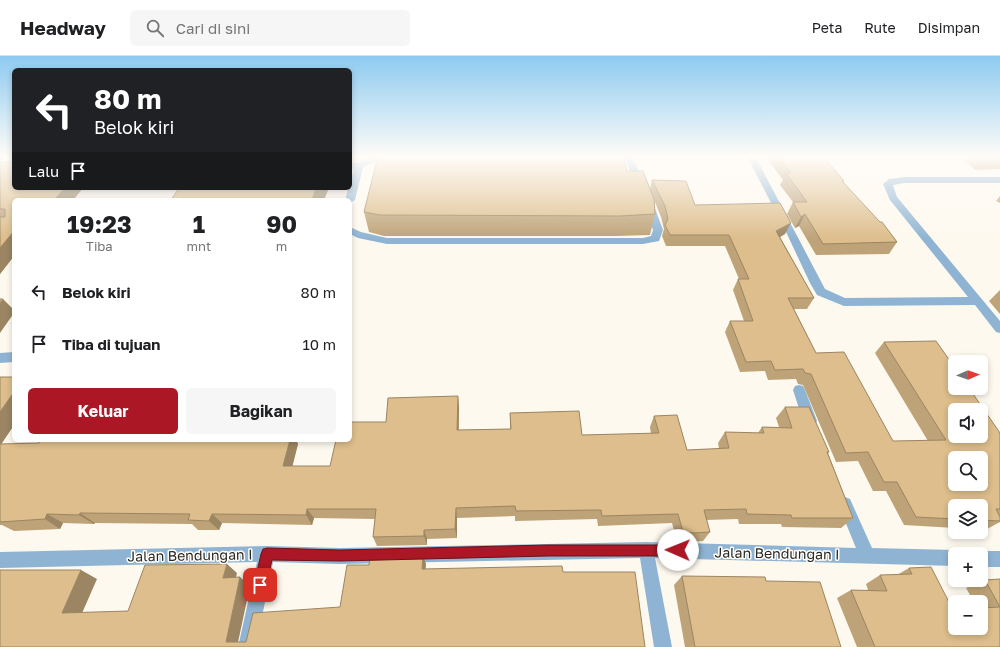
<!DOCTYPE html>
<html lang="id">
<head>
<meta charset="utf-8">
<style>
  :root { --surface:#fff; --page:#f6f6f6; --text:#202124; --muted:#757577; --line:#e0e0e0; --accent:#ab1725 }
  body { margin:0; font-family:"Golos Text",sans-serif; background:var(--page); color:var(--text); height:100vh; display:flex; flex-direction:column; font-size:15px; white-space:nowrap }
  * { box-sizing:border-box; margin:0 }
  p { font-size:13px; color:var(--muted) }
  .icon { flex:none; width:22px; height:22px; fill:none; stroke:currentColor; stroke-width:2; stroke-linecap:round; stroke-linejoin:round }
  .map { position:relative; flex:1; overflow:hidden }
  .panel { position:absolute; left:12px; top:142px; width:340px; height:244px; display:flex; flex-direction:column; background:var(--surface); border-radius:6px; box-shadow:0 2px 6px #0003 }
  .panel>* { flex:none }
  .hud { position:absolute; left:12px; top:12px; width:340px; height:122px; border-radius:6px; box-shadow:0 2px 6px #0003; background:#202124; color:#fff; overflow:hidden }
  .needle { width:26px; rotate:88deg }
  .fabs { position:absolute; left:948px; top:299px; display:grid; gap:8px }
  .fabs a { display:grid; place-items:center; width:40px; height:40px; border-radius:6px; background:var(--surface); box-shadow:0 2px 6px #0003; font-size:20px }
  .pin { position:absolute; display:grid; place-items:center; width:34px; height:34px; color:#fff; margin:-17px; border-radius:8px; box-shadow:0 2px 6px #0006 }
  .me { position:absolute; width:44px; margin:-22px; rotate:271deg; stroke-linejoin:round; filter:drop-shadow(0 0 3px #0008) }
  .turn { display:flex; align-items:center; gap:14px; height:84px; padding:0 16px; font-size:18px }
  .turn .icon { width:52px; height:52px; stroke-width:2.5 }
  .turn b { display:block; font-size:28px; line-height:34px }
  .then { display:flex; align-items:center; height:38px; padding:0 16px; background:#0003; gap:8px; font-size:15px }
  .eta { display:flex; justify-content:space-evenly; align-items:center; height:68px; text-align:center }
  .eta b { font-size:24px; font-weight:700; line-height:28px }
  .primary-button { display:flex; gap:8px; margin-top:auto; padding:8px 16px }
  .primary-button a { flex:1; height:46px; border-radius:6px; background:var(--accent); color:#fff; font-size:16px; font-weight:700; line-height:46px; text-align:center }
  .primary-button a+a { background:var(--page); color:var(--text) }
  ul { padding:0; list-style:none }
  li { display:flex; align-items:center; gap:12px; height:52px; padding:0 16px }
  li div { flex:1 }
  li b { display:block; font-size:15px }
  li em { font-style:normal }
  header { display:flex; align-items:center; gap:24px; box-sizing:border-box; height:56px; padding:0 20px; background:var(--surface); border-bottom:1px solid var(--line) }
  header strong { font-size:19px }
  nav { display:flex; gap:22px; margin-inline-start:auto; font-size:14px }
  .search { width:280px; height:36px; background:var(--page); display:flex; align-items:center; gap:10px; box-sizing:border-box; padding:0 14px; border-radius:6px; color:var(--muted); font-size:15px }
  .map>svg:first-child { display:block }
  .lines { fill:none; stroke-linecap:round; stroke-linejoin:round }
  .lane { fill:#8fb4d3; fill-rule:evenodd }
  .street { fill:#8fb4d3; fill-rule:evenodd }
  .highway { fill:#166194; fill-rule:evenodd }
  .wall { fill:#bea378 }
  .shaded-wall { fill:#9b8562 }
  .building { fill:#ddbe8c; stroke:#9b8562; fill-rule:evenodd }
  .route { fill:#ab1725; stroke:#6f0f18 }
  .labels { text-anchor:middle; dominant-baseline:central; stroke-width:3; stroke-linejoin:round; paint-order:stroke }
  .near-street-label { font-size:14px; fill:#2b261d; stroke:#fff }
</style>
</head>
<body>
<header>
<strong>Headway</strong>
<div class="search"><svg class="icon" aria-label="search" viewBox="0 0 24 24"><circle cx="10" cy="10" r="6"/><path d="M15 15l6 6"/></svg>Cari di sini</div>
<nav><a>Peta</a><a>Rute</a><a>Disimpan</a></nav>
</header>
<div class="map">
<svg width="1000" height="591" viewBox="0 0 1000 591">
  <rect width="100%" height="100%" fill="#fef9ef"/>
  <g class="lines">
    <path class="lane" d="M 377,100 L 388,100 L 363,111 L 355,144 L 350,147 L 350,144 L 345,144 L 354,113 L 350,113 L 350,107 L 358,107 Z
      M 621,100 L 632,101 L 646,130 L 644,132 L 638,132 L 625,104 Z
      M 648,144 L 653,147 L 663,174 L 659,185 L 643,188 L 387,188 L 358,182 L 350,178 L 350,171 L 361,176 L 387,182 L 643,182 L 651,180 L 653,174 L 643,147 Z
      M 14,296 L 14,306 L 0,307 L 0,297 Z"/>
    <path class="street" d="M 747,100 L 755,100 L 825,233 L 845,242 L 968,241 L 890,144 L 883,128 L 889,123 L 904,121 L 1000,121 L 1000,127 L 904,127 L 893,129 L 897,141 L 1000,265 L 1000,277 L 996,276 L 975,249 L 844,250 L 817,239 L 810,227 L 787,178 Z
      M 799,329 L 803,330 L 805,334 L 817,365 L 815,369 L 810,371 L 805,369 L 803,365 L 793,334 L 795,330 Z
      M 845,441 L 850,443 L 872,492 L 955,494 L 961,498 L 955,498 L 955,510 L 655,502 L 672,591 L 654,591 L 640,502 L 340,508 L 273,506 L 256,591 L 238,591 L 257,506 L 0,512 L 0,496 L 267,490 L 340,492 L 646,486 L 856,492 L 838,448 L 840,443 Z
      M 981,495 L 1000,495 L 1000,511 L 981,511 L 981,498 L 975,498 Z"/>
    <path class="highway" d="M 0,100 L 6,100 L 0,105 Z"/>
  </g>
  <path class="wall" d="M 765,100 L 823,100 L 844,125 L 843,126 L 897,186 L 889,198 L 816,199 L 799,170 L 795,172 L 787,158 L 793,146 L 780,129 L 783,124 Z
    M 961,100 L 1000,100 L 1000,113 L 975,114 Z
    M 0,106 L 14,132 L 83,132 L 73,144 L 14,144 L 14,200 L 0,218 Z
    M 627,115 L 650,133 L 652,124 L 695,149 L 785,178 L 780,181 L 814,242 L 807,253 L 794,253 L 816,297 L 893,385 L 928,385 L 875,297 L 884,286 L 1000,377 L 1000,466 L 987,473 L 981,473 L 981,450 L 955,450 L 955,472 L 904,469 L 886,435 L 873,435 L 858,405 L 836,406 L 803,329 L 798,328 L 796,323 L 768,324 L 765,315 L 740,316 L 725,276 L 730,265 L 744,265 L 733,234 L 738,223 L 739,223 L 725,190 L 666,190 L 662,180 L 664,173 L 661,161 L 655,146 L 655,158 L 650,179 L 616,180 L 384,180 L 369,176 L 364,156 Z
    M 1000,140 L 1000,147 L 996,145 Z
    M 1000,234 L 1000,258 L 989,245 Z
    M 0,321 L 14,321 L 14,369 L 1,388 L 39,387 L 41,384 L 296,384 L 298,388 L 292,410 L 330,410 L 386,366 L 458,340 L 459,352 L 459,374 L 510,373 L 510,357 L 582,379 L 651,378 L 650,371 L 654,360 L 687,394 L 719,393 L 718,387 L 725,376 L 758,377 L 762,371 L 779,371 L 776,362 L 785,351 L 829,396 L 828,397 L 853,462 L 841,472 L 782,471 L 781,468 L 739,468 L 738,463 L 706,464 L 710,476 L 703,485 L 687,486 L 677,485 L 672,467 L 598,470 L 597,463 L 515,465 L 515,460 L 457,462 L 457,482 L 427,483 L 427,489 L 377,490 L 373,481 L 375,463 L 314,462 L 312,469 L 222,467 L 219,474 L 198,474 L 192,468 L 95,467 L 94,468 L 63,467 L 60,473 L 14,475 L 2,469 L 0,469 Z
    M 909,512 L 952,552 L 981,572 L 981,546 L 974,546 L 966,532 L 985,524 L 1000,523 L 1000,591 L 857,591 L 837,542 L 851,534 L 868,534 L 866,528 L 880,519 L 897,519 Z
    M 682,520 L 766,525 L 841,591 L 685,591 L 674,529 Z"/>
  <path class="shaded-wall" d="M 65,132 L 83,132 L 73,144 L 54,144 Z
    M 316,132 L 329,132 L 324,144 L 312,144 Z
    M 805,158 L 799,170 L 795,172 L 801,161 Z
    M 791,167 L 785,178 L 771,186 L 776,175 Z
    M 14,175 L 14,200 L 0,218 L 0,192 Z
    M 3,243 L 14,254 L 14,257 L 0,277 L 0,248 Z
    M 14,336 L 14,369 L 0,390 L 0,356 Z
    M 458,340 L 459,352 L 458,386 L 457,374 Z
    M 290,384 L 296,384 L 298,388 L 290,420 L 283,410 Z
    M 456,452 L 457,462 L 457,482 L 455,473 Z
    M 307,453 L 314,462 L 312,469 L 306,459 Z
    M 80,457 L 95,467 L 94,468 L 79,459 Z
    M 47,458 L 63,467 L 60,473 L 45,463 Z
    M 212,458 L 222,467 L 219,474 L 209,465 Z
    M 424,474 L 427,483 L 427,489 L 424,480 Z
    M 423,499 L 426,508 L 425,522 L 422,513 Z
    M 227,508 L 237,517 L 234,530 L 223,522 Z
    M 81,514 L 97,523 L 79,564 L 62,557 Z
    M 240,521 L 250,530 L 237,591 L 226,586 Z"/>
  <path class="building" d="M 378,100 L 623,100 L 627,115 L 643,115 L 654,143 L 655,158 L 620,160 L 380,159 L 364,156 Z
    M 778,100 L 823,100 L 844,125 L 842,125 L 880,166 L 882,166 L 897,186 L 823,188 L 805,158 L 801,161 L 793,146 L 807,146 L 786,117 L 791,117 Z
    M 0,106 L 14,106 L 14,132 L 65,132 L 54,144 L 14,144 L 14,175 L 0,192 L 0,161 L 5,161 L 5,153 L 0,153 Z
    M 652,124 L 686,125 L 695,149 L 780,147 L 791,167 L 776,175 L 814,242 L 788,242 L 816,297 L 844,296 L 893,385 L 946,384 L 884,286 L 936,285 L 955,312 L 955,332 L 969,332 L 1000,377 L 1000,453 L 996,453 L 1000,461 L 1000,465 L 981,464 L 981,450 L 955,450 L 955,463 L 916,461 L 897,426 L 884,426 L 868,396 L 846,397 L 811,318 L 805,317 L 803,313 L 775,314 L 771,305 L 746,306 L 730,265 L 753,265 L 738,223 L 749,223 L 729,179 L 670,179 L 665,169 L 668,163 L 665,150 ZM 955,354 L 981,354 L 981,380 L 955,380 ZM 955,402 L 981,402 L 981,428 L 955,428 Z
    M 179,132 L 316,132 L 312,144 L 171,144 Z
    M 0,243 L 3,243 L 0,248 Z
    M 0,321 L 14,321 L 14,336 L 0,356 Z
    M 458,340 L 457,374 L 511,373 L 510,357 L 579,355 L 582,379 L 659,377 L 654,360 L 677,359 L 687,394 L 729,392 L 725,376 L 764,377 L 762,371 L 792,372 L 785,351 L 809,351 L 829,396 L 827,396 L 853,462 L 792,462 L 791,459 L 747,458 L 746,453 L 704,454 L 710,476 L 694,477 L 683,476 L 678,458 L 602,460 L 601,454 L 516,455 L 515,450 L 456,452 L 455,473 L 424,474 L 424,480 L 373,481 L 376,453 L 307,453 L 306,459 L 212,458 L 209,465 L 188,464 L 190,458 L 80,457 L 79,459 L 47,458 L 45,463 L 0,466 L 0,388 L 39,387 L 41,384 L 290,384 L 283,410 L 330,410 L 336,384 L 350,384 L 350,366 L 386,366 L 388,342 Z
    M 423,499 L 422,513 L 562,510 L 563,516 L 635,516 L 645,591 L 0,591 L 0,514 L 81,514 L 62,557 L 128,555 L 145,509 L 227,508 L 223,522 L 240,521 L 226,586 L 246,586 L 253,557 L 340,551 L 347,509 L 369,509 L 370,500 Z
    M 931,511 L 952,552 L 955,552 L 955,572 L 981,572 L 981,552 L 1000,551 L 1000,591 L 875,591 L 851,534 L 887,535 L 880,519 L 912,518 L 909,512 Z
    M 682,520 L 765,521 L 766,525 L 820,526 L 841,591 L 695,591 Z
    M 1000,523 L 1000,551 L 985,524 Z"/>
  <linearGradient id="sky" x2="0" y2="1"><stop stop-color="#8dcaf0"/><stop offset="0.55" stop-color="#fffcf8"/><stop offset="1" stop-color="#fffcf8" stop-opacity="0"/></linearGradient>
  <rect width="1000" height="183" fill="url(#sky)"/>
  <path class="route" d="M 548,489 L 678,489 L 682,490 L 684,494 L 682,499 L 678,500 L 548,500 L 340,505 L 272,504 L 265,533 L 260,535 L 256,533 L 254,529 L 261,498 L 263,493 L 267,492 L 340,494 Z"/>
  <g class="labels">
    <g class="near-street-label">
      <text transform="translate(777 497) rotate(1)">Jalan Bendungan I</text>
      <text transform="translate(190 499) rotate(-1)">Jalan Bendungan I</text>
    </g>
  </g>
</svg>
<div class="fabs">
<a><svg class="needle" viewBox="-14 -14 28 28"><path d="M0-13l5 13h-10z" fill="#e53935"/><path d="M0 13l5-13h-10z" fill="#757577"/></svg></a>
<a><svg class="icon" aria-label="sound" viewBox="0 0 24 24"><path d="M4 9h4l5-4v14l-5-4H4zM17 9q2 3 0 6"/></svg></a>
<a><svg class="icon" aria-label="search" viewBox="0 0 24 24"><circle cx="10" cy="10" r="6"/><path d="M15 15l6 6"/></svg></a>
<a><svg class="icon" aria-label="layers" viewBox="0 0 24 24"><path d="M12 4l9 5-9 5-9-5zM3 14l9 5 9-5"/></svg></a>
<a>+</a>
<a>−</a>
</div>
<div class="pin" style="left:260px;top:529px;background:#d93025"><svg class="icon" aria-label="arrive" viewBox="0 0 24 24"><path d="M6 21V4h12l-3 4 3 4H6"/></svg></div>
<svg class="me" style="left:678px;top:494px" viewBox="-20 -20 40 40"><circle r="19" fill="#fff"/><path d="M0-13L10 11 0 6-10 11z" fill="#ab1725"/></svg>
<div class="hud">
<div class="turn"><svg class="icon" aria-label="left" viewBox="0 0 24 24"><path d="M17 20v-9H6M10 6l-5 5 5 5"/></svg><div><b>80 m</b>Belok kiri</div></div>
<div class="then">Lalu<svg class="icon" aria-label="arrive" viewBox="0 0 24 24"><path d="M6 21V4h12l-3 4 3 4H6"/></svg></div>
</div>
<section class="panel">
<div class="eta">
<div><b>19:23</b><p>Tiba</p></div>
<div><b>1</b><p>mnt</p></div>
<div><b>90</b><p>m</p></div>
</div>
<ul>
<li><svg class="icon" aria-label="left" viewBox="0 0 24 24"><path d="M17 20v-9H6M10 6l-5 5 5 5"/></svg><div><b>Belok kiri</b></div><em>80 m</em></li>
<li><svg class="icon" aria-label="arrive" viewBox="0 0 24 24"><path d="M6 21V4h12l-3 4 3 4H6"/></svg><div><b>Tiba di tujuan</b></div><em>10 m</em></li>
</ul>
<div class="primary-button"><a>Keluar</a><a>Bagikan</a></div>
</section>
</div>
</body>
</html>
